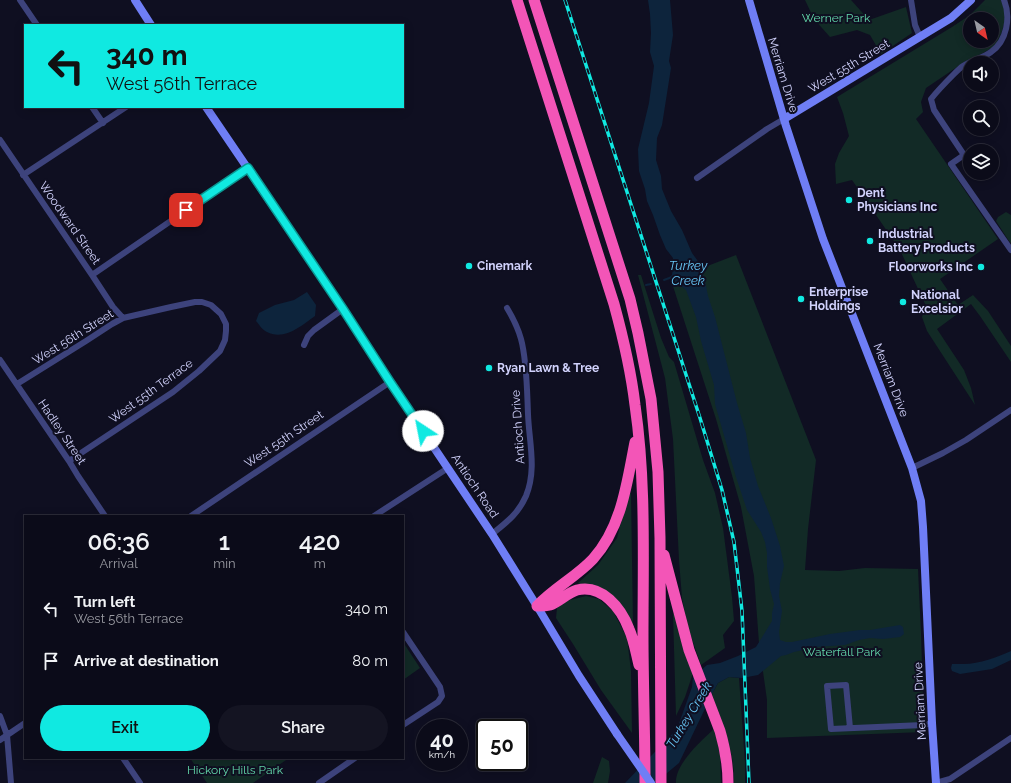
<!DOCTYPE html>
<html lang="en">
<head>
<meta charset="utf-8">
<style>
  :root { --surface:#0b0b19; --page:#141422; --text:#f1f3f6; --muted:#9a9ba2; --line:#2b2b38; --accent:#10e9e1 }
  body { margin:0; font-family:Raleway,sans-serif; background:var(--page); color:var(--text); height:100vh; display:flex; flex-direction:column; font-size:15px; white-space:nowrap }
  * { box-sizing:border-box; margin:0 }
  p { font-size:13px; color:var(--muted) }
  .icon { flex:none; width:22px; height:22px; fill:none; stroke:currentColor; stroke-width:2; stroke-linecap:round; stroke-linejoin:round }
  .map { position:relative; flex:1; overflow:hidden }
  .side { position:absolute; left:24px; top:515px; width:380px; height:244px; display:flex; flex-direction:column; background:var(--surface); border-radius:0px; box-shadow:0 2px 10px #0003,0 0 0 1px var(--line) }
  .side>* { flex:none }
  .banner { position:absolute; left:24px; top:24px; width:380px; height:84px; border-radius:0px; box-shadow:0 2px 10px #0003,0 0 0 1px var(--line); background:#10e9e1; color:#111; overflow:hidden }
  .needle { width:26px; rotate:146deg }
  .fabs { position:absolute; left:963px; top:12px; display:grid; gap:8px }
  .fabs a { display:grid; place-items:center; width:36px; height:36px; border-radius:50%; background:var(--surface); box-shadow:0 2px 10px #0003,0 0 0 1px var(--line); font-size:20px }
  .speed { position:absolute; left:416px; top:719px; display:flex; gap:8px; font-size:20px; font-weight:700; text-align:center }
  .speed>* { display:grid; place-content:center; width:52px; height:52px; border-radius:50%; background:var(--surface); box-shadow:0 2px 10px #0003,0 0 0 1px var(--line); line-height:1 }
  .speed small { font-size:10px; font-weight:400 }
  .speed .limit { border:2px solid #111; border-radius:6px; background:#fff; color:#111 }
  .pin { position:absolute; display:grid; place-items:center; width:34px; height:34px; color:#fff; margin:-17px; border-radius:8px; box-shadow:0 2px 6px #0006 }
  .me { position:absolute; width:44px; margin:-22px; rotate:326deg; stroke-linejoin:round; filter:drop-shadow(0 0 3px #0008) }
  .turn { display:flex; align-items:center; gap:14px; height:84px; padding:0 16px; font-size:18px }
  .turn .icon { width:52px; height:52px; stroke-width:2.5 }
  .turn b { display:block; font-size:28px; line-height:34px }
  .eta { display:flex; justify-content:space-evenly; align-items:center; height:68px; text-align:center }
  .eta b { font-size:24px; font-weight:600; line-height:28px }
  .primary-button { display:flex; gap:8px; margin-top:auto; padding:8px 16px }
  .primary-button a { flex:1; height:46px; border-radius:24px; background:var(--accent); color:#111; font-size:16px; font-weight:600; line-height:46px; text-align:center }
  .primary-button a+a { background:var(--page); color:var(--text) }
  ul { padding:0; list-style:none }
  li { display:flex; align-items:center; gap:12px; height:52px; padding:0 16px }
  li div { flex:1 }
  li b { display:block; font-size:15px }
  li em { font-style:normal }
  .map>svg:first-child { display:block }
  .green { fill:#122a26; fill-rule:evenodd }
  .water { fill:#0d243c }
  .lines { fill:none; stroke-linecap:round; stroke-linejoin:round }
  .stream { stroke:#0d243c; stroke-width:2 }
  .street { stroke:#3d437c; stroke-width:6 }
  .secondary { stroke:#6f7ef5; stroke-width:8 }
  .highway { stroke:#f355b7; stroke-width:11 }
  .rail-casing { stroke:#10e9e1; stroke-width:3.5 }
  .rail { stroke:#0f0f21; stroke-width:2; stroke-dasharray:6; stroke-linecap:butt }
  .secondary-bridge { stroke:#6f7ef5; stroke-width:8 }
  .route-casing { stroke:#0a9792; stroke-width:10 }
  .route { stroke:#10e9e1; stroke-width:7 }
  .poi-dot { fill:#10e9e1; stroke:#0f0f21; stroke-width:1.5 }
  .labels { text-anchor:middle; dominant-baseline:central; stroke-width:4; stroke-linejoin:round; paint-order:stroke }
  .park-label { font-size:12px; fill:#63d7aa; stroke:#0f0f21 }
  .street-label { font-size:12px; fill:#d1d2fc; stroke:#0f0f21 }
  .poi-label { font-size:12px; font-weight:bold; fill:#d1d2fc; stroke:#0f0f21; text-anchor:start }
  .water-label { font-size:13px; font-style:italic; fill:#67c6f5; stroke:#0f0f21 }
</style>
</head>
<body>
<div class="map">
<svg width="1011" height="783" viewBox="0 0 1011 783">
  <rect width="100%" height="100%" fill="#0f0f21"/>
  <path class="green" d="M 805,0 L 851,0 L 869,20 L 906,7 L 912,33 L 881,54 L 870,35 L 857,30 L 830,37 L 814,19 Z
    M 985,0 L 1001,0 L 1005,11 L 1005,21 L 1001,34 L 995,46 L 983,53 L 966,61 L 926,88 L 921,102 L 923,112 L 916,119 L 998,239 L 940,279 L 958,305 L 973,295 L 988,311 L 1011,346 L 1011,362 L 980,316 L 971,304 L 937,329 L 964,370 L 971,388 L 975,405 L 927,331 L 922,317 L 926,306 L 900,250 L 852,180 L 836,184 L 835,164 L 839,153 L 849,136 L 843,113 L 837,97 L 952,27 L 970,15 ZM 970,19 L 992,19 L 992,41 L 970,41 Z
    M 1006,212 L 1011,215 L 1011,243 L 1009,241 L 996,221 L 998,217 Z
    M 736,255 L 816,460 L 808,529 L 805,570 L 839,571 L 865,568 L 918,569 L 921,633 L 924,732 L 767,738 L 767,700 L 759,643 L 754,576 L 741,507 L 716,419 L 671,280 Z
    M 638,275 L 641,275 L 661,338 L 669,357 L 674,362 L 703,460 L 715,493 L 723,528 L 732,597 L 734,621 L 723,635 L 725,648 L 701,665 L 688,628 L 682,598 L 679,560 L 673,439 L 665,378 Z
    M 631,493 L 633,625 L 622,607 L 580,586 L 578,583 L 598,565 L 617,538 L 627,498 Z
    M 586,596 L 599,599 L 613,611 L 627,638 L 631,671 L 632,733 L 601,690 L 573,644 L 556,618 L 557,608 L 566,601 Z
    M 673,614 L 675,614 L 683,649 L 693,673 L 685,697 L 676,716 Z
    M 403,642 L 420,668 L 403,680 Z
    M 729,677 L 739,678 L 745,762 L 745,783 L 734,783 C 735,751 722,724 712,694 L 718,683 Z
    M 714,729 L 720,751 L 721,783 L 676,783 C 675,764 701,741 714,729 Z
    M 602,757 L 609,761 L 610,771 L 608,783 L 593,783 Z
    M 190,758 L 289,758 L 253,783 L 207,783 Z"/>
  <path class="water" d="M 648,0 L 670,0 L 673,35 L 669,61 L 671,68 L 662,125 L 657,138 L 656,160 L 661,176 L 662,189 L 671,211 L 682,230 L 692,253 L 700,264 L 705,281 L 708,296 L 715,317 L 737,403 L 746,433 L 750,458 L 758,486 L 771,518 L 780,546 L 784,566 L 780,583 L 779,596 L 782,611 L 779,632 L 780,640 L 786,642 L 792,642 L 830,634 L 860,630 L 870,630 L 900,625 L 903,627 L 904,634 L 900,637 L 883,639 L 870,638 L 859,640 L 845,645 L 817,647 L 794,652 L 786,655 L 781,656 L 758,675 L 742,678 L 729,677 L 718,683 L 712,694 L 679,763 L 655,783 L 625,783 L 677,729 L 692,687 L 693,677 L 707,665 L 720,663 L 738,656 L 756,647 L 772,621 L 772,613 L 774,604 L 770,589 L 767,567 L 767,553 L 765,542 L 761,532 L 747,510 L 736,477 L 715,404 L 714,385 L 701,341 L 696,317 L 686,290 L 670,277 L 672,275 L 673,267 L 673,258 L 666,249 L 660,235 L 653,215 L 647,201 L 645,189 L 639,171 L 638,149 L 649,103 L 654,66 L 650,52 L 651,33 L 650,14 Z
    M 307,292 L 316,305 L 315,316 C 301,326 284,341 267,332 C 262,330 259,324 256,321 L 259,313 L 275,305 L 294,300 Z
    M 1011,651 L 1011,660 L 992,669 L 960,674 L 952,671 L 951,668 L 952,664 C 956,664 960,664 964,664 C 979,664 998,657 1011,651 Z"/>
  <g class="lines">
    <path class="stream" d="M 664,280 L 672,277
      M 646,285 L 651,284"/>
    <path class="street" d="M 20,0 L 37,25
      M 911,0 L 915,25 L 920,37
      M 1004,0 C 1011,17 1007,41 991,52 C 983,58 972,60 963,66 C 960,68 957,71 954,74 C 946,82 938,90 931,99 L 934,110 L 964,155 L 951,164 L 1011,250
      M 92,107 L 103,123
      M 0,140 L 92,275 L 113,307 L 123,318
      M 23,175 L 126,107
      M 697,178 L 767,129 L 784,119
      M 92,275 L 248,168
      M 304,345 L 308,336 L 314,330 L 343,309
      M 0,360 L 69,461 L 78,476 L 105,516
      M 17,384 L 86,341 L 112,324 L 123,318 L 171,307 L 195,302 L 202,302 L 211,305 L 221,314 L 226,324 L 226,331 L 225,340 L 220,351 L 199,371 L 173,392 L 69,461
      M 912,468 L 943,453 L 966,440 L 1011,410
      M 191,516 L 390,382
      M 374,516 L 448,468
      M 492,534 C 507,522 518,514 526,496 C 537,469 529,442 528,414 C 527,391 527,361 521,339 C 518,328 513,318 507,308
      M 403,632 L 440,687 L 442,696 L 438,702 L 403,725
      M 0,716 L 7,735 L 11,783
      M 850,728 L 846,685 L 827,686 L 831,729 L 923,725 L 932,723
      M 0,740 L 25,723
      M 123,758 L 140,783
      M 319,783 L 355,758
      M 936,783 L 950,779 L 1011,738"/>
    <path class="secondary" d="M 135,0 L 151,25
      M 749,0 L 786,126 L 823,239 L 912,468 L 921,501 L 923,527 L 932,723 L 936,783
      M 206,107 L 343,309 L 390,382 L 492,534 L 540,611 L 579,676 L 617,734
      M 784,119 L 951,18 L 971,0"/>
    <path class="highway" d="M 517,0 L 614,304 C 623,337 631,371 635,405 C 646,480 643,559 643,635 C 643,684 645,733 645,783
      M 534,0 L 630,299 L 638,333 L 651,399 L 658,472 L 660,538 L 661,783
      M 664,555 L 689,650 L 720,731 C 725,748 728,765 728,783
      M 537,606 C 554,588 576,577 593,559 C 622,527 627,482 635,442
      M 537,606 C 541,606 546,606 550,605 C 559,602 567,593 577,590 C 602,584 621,608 629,629 C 634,640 636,653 639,665"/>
    <g class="rail-casing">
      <path id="rail" d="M 565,0 L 700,418 L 722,490 L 734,542 L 742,611 L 749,783"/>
    </g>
    <use href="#rail" class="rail"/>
    <path class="secondary-bridge" d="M 617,734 L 651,783"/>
  </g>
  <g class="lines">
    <g class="route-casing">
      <path id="route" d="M 186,210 L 248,168 L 343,309 L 390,382 L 423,431"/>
    </g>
    <use href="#route" class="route"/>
  </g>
  <g class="poi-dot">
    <circle cx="849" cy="200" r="4"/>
    <circle cx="870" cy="241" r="4"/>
    <circle cx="469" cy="266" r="4"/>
    <circle cx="981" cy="267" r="4"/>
    <circle cx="801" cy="299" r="4"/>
    <circle cx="903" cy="302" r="4"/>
    <circle cx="489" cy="368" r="4"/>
  </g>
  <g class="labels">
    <g class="park-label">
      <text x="836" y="18">Werner Park</text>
      <text x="842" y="652">Waterfall Park</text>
      <text x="235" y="770">Hickory Hills Park</text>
    </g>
    <g class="street-label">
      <text transform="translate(849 66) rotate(-31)">West 55th Street</text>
      <text transform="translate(783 75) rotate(73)">Merriam Drive</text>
      <text transform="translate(70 223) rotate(55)">Woodward Street</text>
      <text transform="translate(73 337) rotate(-32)">West 56th Street</text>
      <text transform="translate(891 380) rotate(69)">Merriam Drive</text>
      <text transform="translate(151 391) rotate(-36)">West 55th Terrace</text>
      <text transform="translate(518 427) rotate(-94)">Antioch Drive</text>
      <text transform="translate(62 432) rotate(56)">Hadley Street</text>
      <text transform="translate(284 439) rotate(-34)">West 55th Street</text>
      <text transform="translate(475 486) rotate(56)">Antioch Road</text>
      <text transform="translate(920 701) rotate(-93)">Merriam Drive</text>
    </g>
    <g class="poi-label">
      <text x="857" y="193">Dent<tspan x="857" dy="14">Physicians Inc</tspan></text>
      <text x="878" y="234">Industrial<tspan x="878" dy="14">Battery Products</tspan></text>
      <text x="477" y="266">Cinemark</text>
      <text x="973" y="267" text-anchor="end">Floorworks Inc</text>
      <text x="809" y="292">Enterprise<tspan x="809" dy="14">Holdings</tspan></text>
      <text x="911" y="295">National<tspan x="911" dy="14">Excelsior</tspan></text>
      <text x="497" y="368">Ryan Lawn &amp; Tree</text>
    </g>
    <g class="water-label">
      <text x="688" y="265">Turkey<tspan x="688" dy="15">Creek</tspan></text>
      <text transform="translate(689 715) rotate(-59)">Turkey Creek</text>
    </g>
  </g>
</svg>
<div class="fabs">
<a><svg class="needle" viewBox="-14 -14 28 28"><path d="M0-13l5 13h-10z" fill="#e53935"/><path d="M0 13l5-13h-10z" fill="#9a9ba2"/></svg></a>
<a><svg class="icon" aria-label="sound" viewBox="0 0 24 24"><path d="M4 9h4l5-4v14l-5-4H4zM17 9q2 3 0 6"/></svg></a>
<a><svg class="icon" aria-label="search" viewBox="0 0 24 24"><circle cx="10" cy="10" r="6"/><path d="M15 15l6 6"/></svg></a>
<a><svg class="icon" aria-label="layers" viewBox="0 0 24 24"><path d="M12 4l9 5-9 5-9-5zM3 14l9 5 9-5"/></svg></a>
</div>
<div class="speed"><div>40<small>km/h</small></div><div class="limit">50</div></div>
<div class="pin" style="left:186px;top:210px;background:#d93025"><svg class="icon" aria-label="arrive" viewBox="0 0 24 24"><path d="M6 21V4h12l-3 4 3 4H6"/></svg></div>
<svg class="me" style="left:423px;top:431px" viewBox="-20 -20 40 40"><circle r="19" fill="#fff"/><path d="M0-13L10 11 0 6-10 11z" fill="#10e9e1"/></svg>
<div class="banner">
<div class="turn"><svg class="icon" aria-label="left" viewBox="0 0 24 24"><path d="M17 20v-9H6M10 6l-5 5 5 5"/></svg><div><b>340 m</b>West 56th Terrace</div></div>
</div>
<section class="side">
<div class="eta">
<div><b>06:36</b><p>Arrival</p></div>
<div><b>1</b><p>min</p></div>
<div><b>420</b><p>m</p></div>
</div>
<ul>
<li><svg class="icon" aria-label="left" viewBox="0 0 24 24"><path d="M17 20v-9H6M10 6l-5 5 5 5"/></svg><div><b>Turn left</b><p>West 56th Terrace</p></div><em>340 m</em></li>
<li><svg class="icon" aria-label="arrive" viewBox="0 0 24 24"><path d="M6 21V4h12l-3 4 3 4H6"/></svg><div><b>Arrive at destination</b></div><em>80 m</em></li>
</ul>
<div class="primary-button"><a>Exit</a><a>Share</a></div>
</section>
</div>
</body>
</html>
